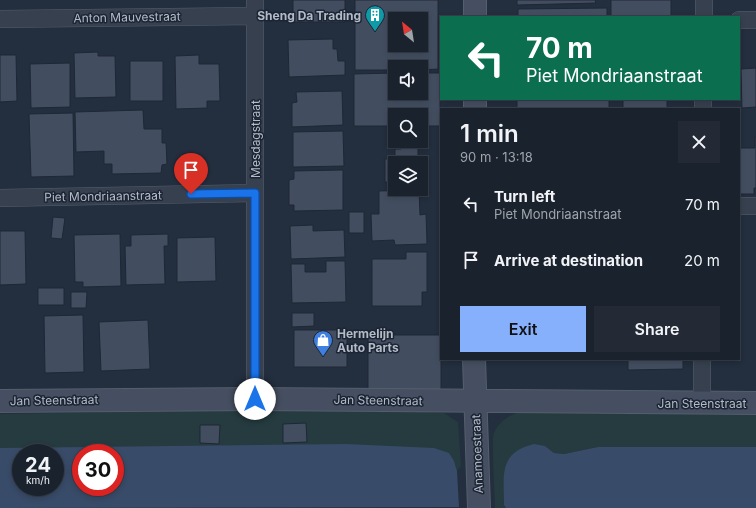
<!DOCTYPE html>
<html lang="en">
<head>
<meta charset="utf-8">
<style>
  :root { --surface:#1a222e; --page:#232a36; --text:#f1f3f6; --muted:#9fa4aa; --line:#383f4a; --accent:#86b0fb }
  body { margin:0; font-family:Inter,sans-serif; background:var(--page); color:var(--text); height:100vh; display:flex; flex-direction:column; font-size:15px; white-space:nowrap }
  * { box-sizing:border-box; margin:0 }
  p { font-size:13px; color:var(--muted) }
  .icon { flex:none; width:22px; height:22px; fill:none; stroke:currentColor; stroke-width:2; stroke-linecap:round; stroke-linejoin:round }
  .map { position:relative; flex:1; overflow:hidden }
  .sheet { position:absolute; left:440px; top:108px; width:300px; height:252px; display:flex; flex-direction:column; background:var(--surface); border-radius:0px; box-shadow:0 2px 6px #0003,0 0 0 1px var(--line) }
  .sheet>* { flex:none }
  .top-card { position:absolute; left:440px; top:16px; width:300px; height:84px; border-radius:0px; box-shadow:0 2px 6px #0003,0 0 0 1px var(--line); background:#0b6e4f; color:#fff; overflow:hidden }
  .needle { width:26px; rotate:330deg }
  .tools { position:absolute; left:388px; top:12px; display:grid; gap:8px }
  .tools a { display:grid; place-items:center; width:40px; height:40px; border-radius:0px; background:var(--surface); box-shadow:0 2px 6px #0003,0 0 0 1px var(--line); font-size:20px }
  .speed { position:absolute; left:12px; top:444px; display:flex; gap:8px; font-size:20px; font-weight:700; text-align:center }
  .speed>* { display:grid; place-content:center; width:52px; height:52px; border-radius:50%; background:var(--surface); box-shadow:0 2px 6px #0003,0 0 0 1px var(--line); line-height:1 }
  .speed small { font-size:10px; font-weight:400 }
  .speed .limit { border:6px solid #d22; background:#fff; color:#111 }
  .pin { position:absolute; display:grid; place-items:center; width:34px; height:34px; color:#fff; margin:-41px -17px; border-radius:50% 50% 50% 0; rotate:-45deg; box-shadow:0 0 4px #0007 }
  .pin .icon { rotate:45deg }
  .me { position:absolute; width:44px; margin:-22px; rotate:0deg; stroke-linejoin:round; filter:drop-shadow(0 0 3px #0008) }
  .turn { display:flex; align-items:center; gap:14px; height:84px; padding:0 20px; font-size:18px }
  .turn .icon { width:52px; height:52px; stroke-width:2.5 }
  .turn b { display:block; font-size:28px; line-height:34px }
  .round { display:grid; place-items:center; flex:none; width:42px; height:42px; border-radius:0px; background:var(--page) }
  .overview { display:flex; align-items:center; justify-content:space-between; height:68px; padding:0 20px }
  h1 { font-size:24px; font-weight:600; line-height:30px }
  .action { display:flex; gap:8px; margin-top:auto; padding:8px 20px }
  .action a { flex:1; height:46px; border-radius:0px; background:var(--accent); color:#111; font-size:16px; font-weight:600; line-height:46px; text-align:center }
  .action a+a { background:var(--page); color:var(--text) }
  ul { padding:0; list-style:none }
  li { display:flex; align-items:center; gap:12px; height:56px; padding:0 20px }
  li div { flex:1 }
  li b { display:block; font-size:15px }
  li em { font-style:normal }
  .map>svg:first-child { display:block }
  .green { fill:#253b3f }
  .water { fill:#384b68; fill-rule:evenodd }
  .building { fill:#424e60; stroke:#1e2735; fill-rule:evenodd }
  .lines { fill:none; stroke-linecap:round; stroke-linejoin:round }
  .street-casing { stroke:#555e6c; stroke-width:18 }
  .secondary-casing { stroke:#555e6c; stroke-width:24 }
  .street { stroke:#37404e; stroke-width:17 }
  .secondary { stroke:#454f61; stroke-width:22 }
  .route-casing { stroke:#114b97; stroke-width:10 }
  .route { stroke:#1a73e8; stroke-width:7 }
  .labels { text-anchor:middle; dominant-baseline:central; stroke-width:3; stroke-linejoin:round; paint-order:stroke }
  .poi-label { font-size:12px; font-weight:bold; fill:#b3bbc9; stroke:#1c2533; text-anchor:end }
  .street-label { font-size:12px; fill:#b3bbc9; stroke:#1c2533 }
</style>
</head>
<body>
<div class="map">
<svg width="756" height="508" viewBox="0 0 756 508">
  <rect width="100%" height="100%" fill="#232e3e"/>
  <path class="green" d="M 756,409 L 756,447 L 598,447 L 564,454 L 554,453 L 545,446 L 504,505 L 506,508 L 495,508 C 495,497 491,438 494,433 C 499,420 513,413 526,410 Z
    M 157,411 L 409,411 L 444,413 L 458,422 L 461,466 L 457,471 L 454,461 L 0,448 L 0,414 Z"/>
  <path class="water" d="M 346,444 L 434,448 L 449,453 L 454,461 L 457,471 L 459,507 L 0,508 L 0,448 ZM 21,453 L 55,453 L 55,487 L 21,487 ZM 81,453 L 115,453 L 115,487 L 81,487 Z
    M 534,444 L 545,446 L 554,453 L 564,454 L 598,447 L 756,447 L 756,508 L 506,508 L 504,505 C 504,475 498,453 534,444 Z"/>
  <path class="building" d="M 293,0 L 345,0 L 345,22 L 293,22 Z
    M 355,0 L 438,0 L 438,69 L 421,70 L 421,67 L 395,67 L 395,70 L 355,70 ZM 395,19 L 421,19 L 421,45 L 395,45 Z
    M 517,0 L 595,0 L 596,3 L 517,5 Z
    M 611,0 L 671,0 L 671,17 L 611,17 Z
    M 607,8 L 607,17 L 518,17 L 518,9 Z
    M 333,39 L 333,49 L 337,49 L 338,61 L 345,61 L 345,75 L 289,77 L 288,40 Z
    M 98,52 L 98,56 L 115,56 L 116,97 L 75,98 L 74,53 Z
    M 0,55 L 16,55 L 17,101 L 0,102 Z
    M 199,55 L 199,64 L 219,64 L 220,101 L 207,101 L 207,108 L 176,109 L 175,56 Z
    M 130,61 L 163,61 L 163,101 L 130,101 Z
    M 70,63 L 70,107 L 31,108 L 30,64 Z
    M 756,68 L 756,107 L 742,108 L 741,69 Z
    M 395,73 L 395,93 L 421,93 L 421,73 L 440,73 L 440,126 L 421,126 L 421,115 L 395,115 L 395,126 L 354,126 L 354,74 Z
    M 342,91 L 343,125 L 292,127 L 292,103 L 297,102 L 296,92 Z
    M 517,99 L 609,99 L 609,109 L 517,109 Z
    M 623,99 L 667,99 L 667,109 L 623,109 Z
    M 143,110 L 144,129 L 162,129 L 162,143 L 166,143 L 167,164 L 162,165 L 161,173 L 112,174 L 112,164 L 104,164 L 104,151 L 76,152 L 75,112 Z
    M 73,113 L 74,176 L 31,177 L 29,114 Z
    M 343,131 L 344,166 L 293,167 L 293,132 Z
    M 755,137 L 756,137 L 756,188 L 754,188 L 754,194 L 739,194 L 739,148 L 755,148 Z
    M 401,141 L 418,141 L 418,163 L 395,163 L 395,182 L 385,182 L 385,159 L 395,159 L 395,149 L 401,149 Z
    M 343,170 L 343,210 L 294,211 L 294,205 L 289,205 L 289,180 L 294,179 L 294,171 Z
    M 419,190 L 420,215 L 426,214 L 427,244 L 395,245 L 394,240 L 372,241 L 371,214 L 379,214 L 379,191 Z
    M 349,212 L 364,212 L 364,233 L 349,233 Z
    M 53,217 L 65,218 L 62,239 L 51,238 Z
    M 313,225 L 313,231 L 344,230 L 345,257 L 291,259 L 290,226 Z
    M 0,231 L 25,231 L 26,284 L 0,285 Z
    M 120,234 L 121,286 L 83,287 L 83,282 L 75,282 L 74,235 Z
    M 168,234 L 168,246 L 164,246 L 165,284 L 126,285 L 125,246 L 131,246 L 131,235 Z
    M 215,237 L 216,281 L 177,282 L 177,238 Z
    M 406,252 L 427,252 L 427,292 L 422,292 L 422,306 L 372,306 L 372,259 L 406,259 Z
    M 326,261 L 345,261 L 346,302 L 292,303 L 291,264 L 305,264 L 305,272 L 326,272 Z
    M 38,288 L 64,288 L 64,305 L 38,305 Z
    M 71,292 L 87,292 L 86,308 L 71,308 Z
    M 292,313 L 314,313 L 314,326 L 292,327 Z
    M 83,315 L 84,372 L 45,373 L 44,316 Z
    M 148,320 L 150,369 L 101,371 L 99,322 Z
    M 294,330 L 347,330 L 347,367 L 294,367 Z
    M 368,335 L 441,335 L 441,390 L 368,391 Z
    M 628,359 L 683,359 L 683,369 L 628,370 Z
    M 306,423 L 307,442 L 283,443 L 283,424 Z
    M 200,425 L 220,425 L 219,444 L 200,443 Z"/>
  <g class="lines">
    <g class="street-casing">
      <path id="street" d="M 704,17 L 704,0
        M 0,19 L 255,16
        M 739,20 L 756,20
        M 703,109 L 703,99
        M 0,198 L 255,193
        M 739,206 L 756,206
        M 255,399 L 255,0
        M 702,403 L 702,359"/>
    </g>
    <g class="secondary-casing">
      <path id="secondary" d="M 475,17 L 475,0
        M 475,109 L 475,99
        M 474,359 L 479,508
        M 0,401 L 255,399 L 756,403"/>
    </g>
    <use href="#street" class="street"/>
    <use href="#secondary" class="secondary"/>
  </g>
  <g class="lines">
    <g class="route-casing">
      <path id="route" d="M 191,194 L 255,193 L 255,399"/>
    </g>
    <use href="#route" class="route"/>
  </g>
  <defs>
    <g id="building-pin" transform="scale(1)"><path d="M0 17L-7.5 6A9.5 9.5 0 1 1 7.5 6Z" fill="#0f9aa8" stroke="#1c2533"/><path d="M-4-6H4V6H1V3H-1V6H-4ZM-2.5-4.3h1.7v1.8h-1.7ZM.8-4.3h1.7v1.8H.8ZM-2.5-1h1.7V.8h-1.7ZM.8-1h1.7V.8H.8Z" fill="#fff"/></g>
    <g id="shop-pin" transform="scale(1)"><path d="M0 17L-7.5 6A9.5 9.5 0 1 1 7.5 6Z" fill="#3f7fe0" stroke="#1c2533"/><path d="M-5-2.5h2.3a2.7 3.5 0 0 1 5.4 0H5L5.5 6h-11ZM-1.5-2.5h3a1.5 2.3 0 0 0-3 0Z" fill="#fff"/></g>
  </defs>
  <g fill-rule="evenodd">
    <use href="#building-pin" x="375" y="15"/>
    <use href="#shop-pin" x="323" y="340"/>
  </g>
  <g class="labels">
    <g class="poi-label">
      <text x="361" y="15">Sheng Da Trading</text>
      <text x="337" y="333" text-anchor="start">Hermelijn<tspan x="337" dy="14">Auto Parts</tspan></text>
    </g>
    <g class="street-label">
      <text transform="translate(127 17) rotate(-1)">Anton Mauvestraat</text>
      <text transform="translate(255 139) rotate(-90)">Mesdagstraat</text>
      <text transform="translate(103 196) rotate(-1)">Piet Mondriaanstraat</text>
      <text transform="translate(54 400) rotate(-1)">Jan Steenstraat</text>
      <text transform="translate(378 400) rotate(1)">Jan Steenstraat</text>
      <text x="702" y="403">Jan Steenstraat</text>
      <text transform="translate(477 454) rotate(-92)">Anamoestraat</text>
    </g>
  </g>
</svg>
<div class="tools">
<a><svg class="needle" viewBox="-14 -14 28 28"><path d="M0-13l5 13h-10z" fill="#e53935"/><path d="M0 13l5-13h-10z" fill="#9fa4aa"/></svg></a>
<a><svg class="icon" aria-label="sound" viewBox="0 0 24 24"><path d="M4 9h4l5-4v14l-5-4H4zM17 9q2 3 0 6"/></svg></a>
<a><svg class="icon" aria-label="search" viewBox="0 0 24 24"><circle cx="10" cy="10" r="6"/><path d="M15 15l6 6"/></svg></a>
<a><svg class="icon" aria-label="layers" viewBox="0 0 24 24"><path d="M12 4l9 5-9 5-9-5zM3 14l9 5 9-5"/></svg></a>
</div>
<div class="speed"><div>24<small>km/h</small></div><div class="limit">30</div></div>
<div class="pin" style="left:191px;top:194px;background:#d93025"><svg class="icon" aria-label="arrive" viewBox="0 0 24 24"><path d="M6 21V4h12l-3 4 3 4H6"/></svg></div>
<svg class="me" style="left:255px;top:399px" viewBox="-20 -20 40 40"><circle r="19" fill="#fff"/><path d="M0-13L10 11 0 6-10 11z" fill="#1a73e8"/></svg>
<div class="top-card">
<div class="turn"><svg class="icon" aria-label="left" viewBox="0 0 24 24"><path d="M17 20v-9H6M10 6l-5 5 5 5"/></svg><div><b>70 m</b>Piet Mondriaanstraat</div></div>
</div>
<section class="sheet">
<div class="overview"><div><h1>1 min</h1><p>90 m · 13:18</p></div><a class="round"><svg class="icon" aria-label="close" viewBox="0 0 24 24"><path d="M6 6l12 12M18 6L6 18"/></svg></a></div>
<ul>
<li><svg class="icon" aria-label="left" viewBox="0 0 24 24"><path d="M17 20v-9H6M10 6l-5 5 5 5"/></svg><div><b>Turn left</b><p>Piet Mondriaanstraat</p></div><em>70 m</em></li>
<li><svg class="icon" aria-label="arrive" viewBox="0 0 24 24"><path d="M6 21V4h12l-3 4 3 4H6"/></svg><div><b>Arrive at destination</b></div><em>20 m</em></li>
</ul>
<div class="action"><a>Exit</a><a>Share</a></div>
</section>
</div>
</body>
</html>
